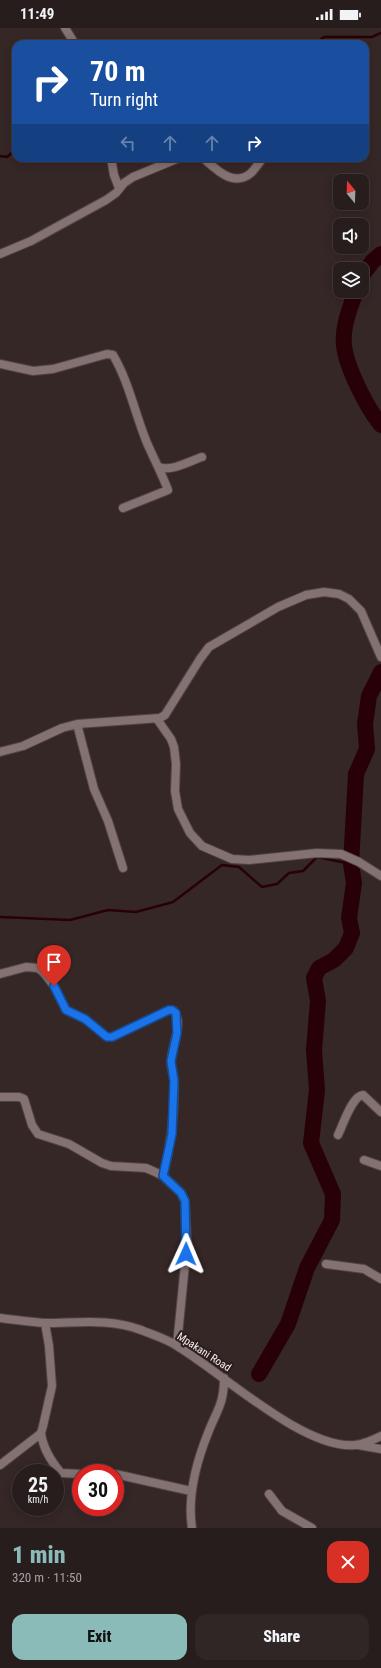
<!DOCTYPE html>
<html lang="en">
<head>
<meta charset="utf-8">
<style>
  :root { --surface:#281d1d; --page:#302626; --text:#f1f3f6; --muted:#a5a2a4; --line:#443b3b; --accent:#8bbbb9 }
  body { margin:0; font-family:"Roboto Condensed",sans-serif; background:var(--page); color:var(--text); height:100vh; display:flex; flex-direction:column; font-size:15px; white-space:nowrap }
  * { box-sizing:border-box; margin:0 }
  p { font-size:13px; color:var(--muted) }
  .icon { flex:none; width:22px; height:22px; fill:none; stroke:currentColor; stroke-width:2; stroke-linecap:round; stroke-linejoin:round }
  .map { position:relative; height:1500px; overflow:hidden }
  .side { display:flex; flex-direction:column; background:var(--surface); flex:1 }
  .side>* { flex:none }
  .top-card { position:absolute; left:12px; top:12px; width:357px; height:122px; border-radius:12px; box-shadow:0 2px 10px #0003,0 0 0 1px var(--line); background:#1a4fa0; color:#fff; overflow:hidden }
  .needle { width:26px; rotate:341deg }
  .controls { position:absolute; left:333px; top:146px; display:grid; gap:8px }
  .controls a { display:grid; place-items:center; width:36px; height:36px; border-radius:8px; background:var(--surface); box-shadow:0 2px 10px #0003,0 0 0 1px var(--line); font-size:20px }
  .speed { position:absolute; left:12px; top:1436px; display:flex; gap:8px; font-size:20px; font-weight:700; text-align:center }
  .speed>* { display:grid; place-content:center; width:52px; height:52px; border-radius:50%; background:var(--surface); box-shadow:0 2px 10px #0003,0 0 0 1px var(--line); line-height:1 }
  .speed small { font-size:10px; font-weight:400 }
  .speed .limit { border:6px solid #d22; background:#fff; color:#111 }
  .pin { position:absolute; display:grid; place-items:center; width:34px; height:34px; color:#fff; margin:-41px -17px; border-radius:50% 50% 50% 0; rotate:-45deg; box-shadow:0 0 4px #0007 }
  .pin .icon { rotate:45deg }
  .me { position:absolute; width:44px; margin:-22px; rotate:1deg; stroke-linejoin:round; filter:drop-shadow(0 0 3px #0008) }
  .turn { display:flex; align-items:center; gap:14px; height:84px; padding:0 12px; font-size:18px }
  .turn .icon { width:52px; height:52px; stroke-width:2.5 }
  .turn b { display:block; font-size:28px; line-height:34px }
  .lanes { display:flex; align-items:center; height:38px; padding:0 12px; background:#0003; justify-content:center; gap:20px; direction:ltr }
  .lanes .off { opacity:.35 }
  .round { display:grid; place-items:center; flex:none; width:42px; height:42px; border-radius:12px; background:var(--page) }
  .overview { display:flex; align-items:center; justify-content:space-between; height:68px; padding:0 12px }
  h1 { font-size:24px; font-weight:800; line-height:30px; color:var(--accent) }
  .action { display:flex; gap:8px; margin-top:auto; padding:8px 12px }
  .action a { flex:1; height:46px; border-radius:12px; background:var(--accent); color:#111; font-size:16px; font-weight:800; line-height:46px; text-align:center }
  .action a+a { background:var(--page); color:var(--text) }
  .status { display:flex; justify-content:space-between; align-items:center; height:28px; padding:0 20px; background:var(--surface); direction:ltr }
  .status svg { height:11px; fill:currentColor }
  .map>svg:first-child { display:block }
  .lines { fill:none; stroke-linecap:round; stroke-linejoin:round }
  .stream { stroke:#280107; stroke-width:2.5 }
  .river { stroke:#280107; stroke-width:16 }
  .minor-casing { stroke:#514445; stroke-width:10 }
  .minor { stroke:#847172; stroke-width:8 }
  .route-casing { stroke:#114b97; stroke-width:10 }
  .route { stroke:#1a73e8; stroke-width:7 }
  .labels { text-anchor:middle; dominant-baseline:central; stroke-width:4; stroke-linejoin:round; paint-order:stroke }
  .street-label { font-size:11px; fill:#f7ecec; stroke:#2c1d1e }
</style>
</head>
<body>
<div class="status"><b>11:49</b><svg viewBox="0 0 49 12"><path d="M0 12V9h3v3zM5 12V6h3v6zM10 12V3h3v9zM15 12V0h3v12zM26 1h20v11H26zM47 4h2v5h-2z"/></svg></div>
<div class="map">
<svg width="381" height="1500" viewBox="0 0 381 1500">
  <rect width="100%" height="100%" fill="#362727"/>
  <g class="lines">
    <path class="stream" d="M 314,16 L 324,9 L 372,9 L 381,5
      M 0,128 L 7,129 L 16,121
      M 0,889 L 70,892 L 108,882 L 136,884 L 173,874 L 222,837 L 239,839 L 262,859 L 277,856 L 289,845 L 303,843 L 317,829 L 351,836"/>
    <path class="river" d="M 362,247 L 373,233 L 381,226
      M 356,263 C 350,279 342,300 344,317 C 346,339 367,380 381,397
      M 259,1346 L 288,1296 L 307,1240 L 332,1192 L 333,1166 L 311,1115 L 317,1062 L 314,1022 L 318,973 L 314,950 L 319,940 L 334,932 L 346,920 L 352,905 L 349,890 L 354,855 L 351,836 L 356,746 L 367,721 L 365,696 L 369,668 L 381,644"/>
    <g class="minor-casing">
      <path id="minor" d="M 65,0 L 75,16
        M 111,130 L 114,147 L 119,160
        M 203,130 C 216,141 233,160 251,145 C 255,141 259,135 263,130
        M 0,226 L 31,213 L 106,172 L 116,165 L 124,155 L 133,149 L 179,130
        M 0,336 L 33,343 L 53,341 L 107,326 L 113,327 C 129,354 135,386 147,415 C 154,431 162,446 168,462 L 123,480
        M 159,439 C 171,444 190,433 202,429
        M 157,691 L 171,711 L 174,719 L 176,736 L 175,763 L 178,781 L 190,805 L 202,818 L 232,831 L 249,832 L 317,825 L 341,826 L 359,834 L 381,848
        M 77,696 L 94,761 L 108,793 L 123,840
        M 0,724 L 23,718 L 62,700 L 77,696 L 160,690 L 165,687 L 200,631 L 209,619 L 278,579 L 306,567 L 324,564 L 339,566 L 349,571 L 361,583 L 381,629
        M 0,946 L 26,939 L 38,940 L 44,945 L 54,958 L 66,982 L 85,991 L 107,1009 L 112,1009 L 169,982 L 174,983 C 184,995 171,1020 171,1034 C 171,1040 174,1047 174,1053 C 175,1085 171,1117 163,1148
        M 0,1069 L 19,1069 L 24,1071 L 32,1097 L 38,1106 L 69,1116 L 102,1135 L 111,1138 L 146,1140 L 155,1144 L 163,1148 L 181,1165 L 185,1173 L 187,1216 L 177,1317
        M 338,1107 C 343,1097 352,1068 363,1067 L 381,1084
        M 364,1132 L 381,1138
        M 326,1236 L 364,1241 L 381,1251
        M 0,1290 C 15,1292 30,1294 45,1295 C 78,1295 110,1290 141,1302 C 153,1307 167,1311 177,1318 C 221,1344 304,1422 355,1417 C 364,1416 373,1412 381,1408
        M 41,1405 C 43,1421 51,1433 61,1445 L 81,1446
        M 358,1417 L 381,1421
        M 0,1437 L 35,1410 L 41,1405 L 43,1398 L 52,1358 L 49,1318 L 45,1295
        M 91,1445 L 104,1445
        M 115,1446 L 191,1463
        M 269,1466 L 282,1483 L 312,1500
        M 192,1500 C 187,1468 196,1435 208,1405 C 217,1382 224,1376 224,1350"/>
    </g>
    <use href="#minor" class="minor"/>
  </g>
  <g class="lines">
    <g class="route-casing">
      <path id="route" d="M 54,958 L 66,982 L 85,991 L 107,1009 L 112,1009 L 169,982 L 172,982 L 176,985 L 177,1005 L 171,1033 L 174,1053 L 172,1106 L 163,1148 L 181,1165 L 185,1173 L 186,1226"/>
    </g>
    <use href="#route" class="route"/>
  </g>
  <g class="labels">
    <g class="street-label">
      <text transform="translate(204 1324) rotate(33)">Mpakani Road</text>
    </g>
  </g>
</svg>
<div class="controls">
<a><svg class="needle" viewBox="-14 -14 28 28"><path d="M0-13l5 13h-10z" fill="#e53935"/><path d="M0 13l5-13h-10z" fill="#a5a2a4"/></svg></a>
<a><svg class="icon" aria-label="sound" viewBox="0 0 24 24"><path d="M4 9h4l5-4v14l-5-4H4zM17 9q2 3 0 6"/></svg></a>
<a><svg class="icon" aria-label="layers" viewBox="0 0 24 24"><path d="M12 4l9 5-9 5-9-5zM3 14l9 5 9-5"/></svg></a>
</div>
<div class="speed"><div>25<small>km/h</small></div><div class="limit">30</div></div>
<div class="pin" style="left:54px;top:958px;background:#d93025"><svg class="icon" aria-label="arrive" viewBox="0 0 24 24"><path d="M6 21V4h12l-3 4 3 4H6"/></svg></div>
<svg class="me" style="left:186px;top:1226px" viewBox="-20 -20 40 40"><path d="M0-17L14 15 0 8-14 15z" fill="#1a73e8" stroke="#fff" stroke-width="4"/></svg>
<div class="top-card">
<div class="turn"><svg class="icon" aria-label="right" viewBox="0 0 24 24"><path d="M7 20v-9h11M14 6l5 5-5 5"/></svg><div><b>70 m</b>Turn right</div></div>
<div class="lanes"><svg class="icon off" aria-label="left" viewBox="0 0 24 24"><path d="M17 20v-9H6M10 6l-5 5 5 5"/></svg><svg class="icon off" aria-label="ahead" viewBox="0 0 24 24"><path d="M12 20V5M6 11l6-6 6 6"/></svg><svg class="icon off" aria-label="ahead" viewBox="0 0 24 24"><path d="M12 20V5M6 11l6-6 6 6"/></svg><svg class="icon" aria-label="right" viewBox="0 0 24 24"><path d="M7 20v-9h11M14 6l5 5-5 5"/></svg></div>
</div>
</div>
<section class="side">
<div class="overview"><div><h1>1 min</h1><p>320 m · 11:50</p></div><a class="round" style="background:#d93025;color:#fff"><svg class="icon" aria-label="close" viewBox="0 0 24 24"><path d="M6 6l12 12M18 6L6 18"/></svg></a></div>
<div class="action"><a>Exit</a><a>Share</a></div>
</section>
</body>
</html>
